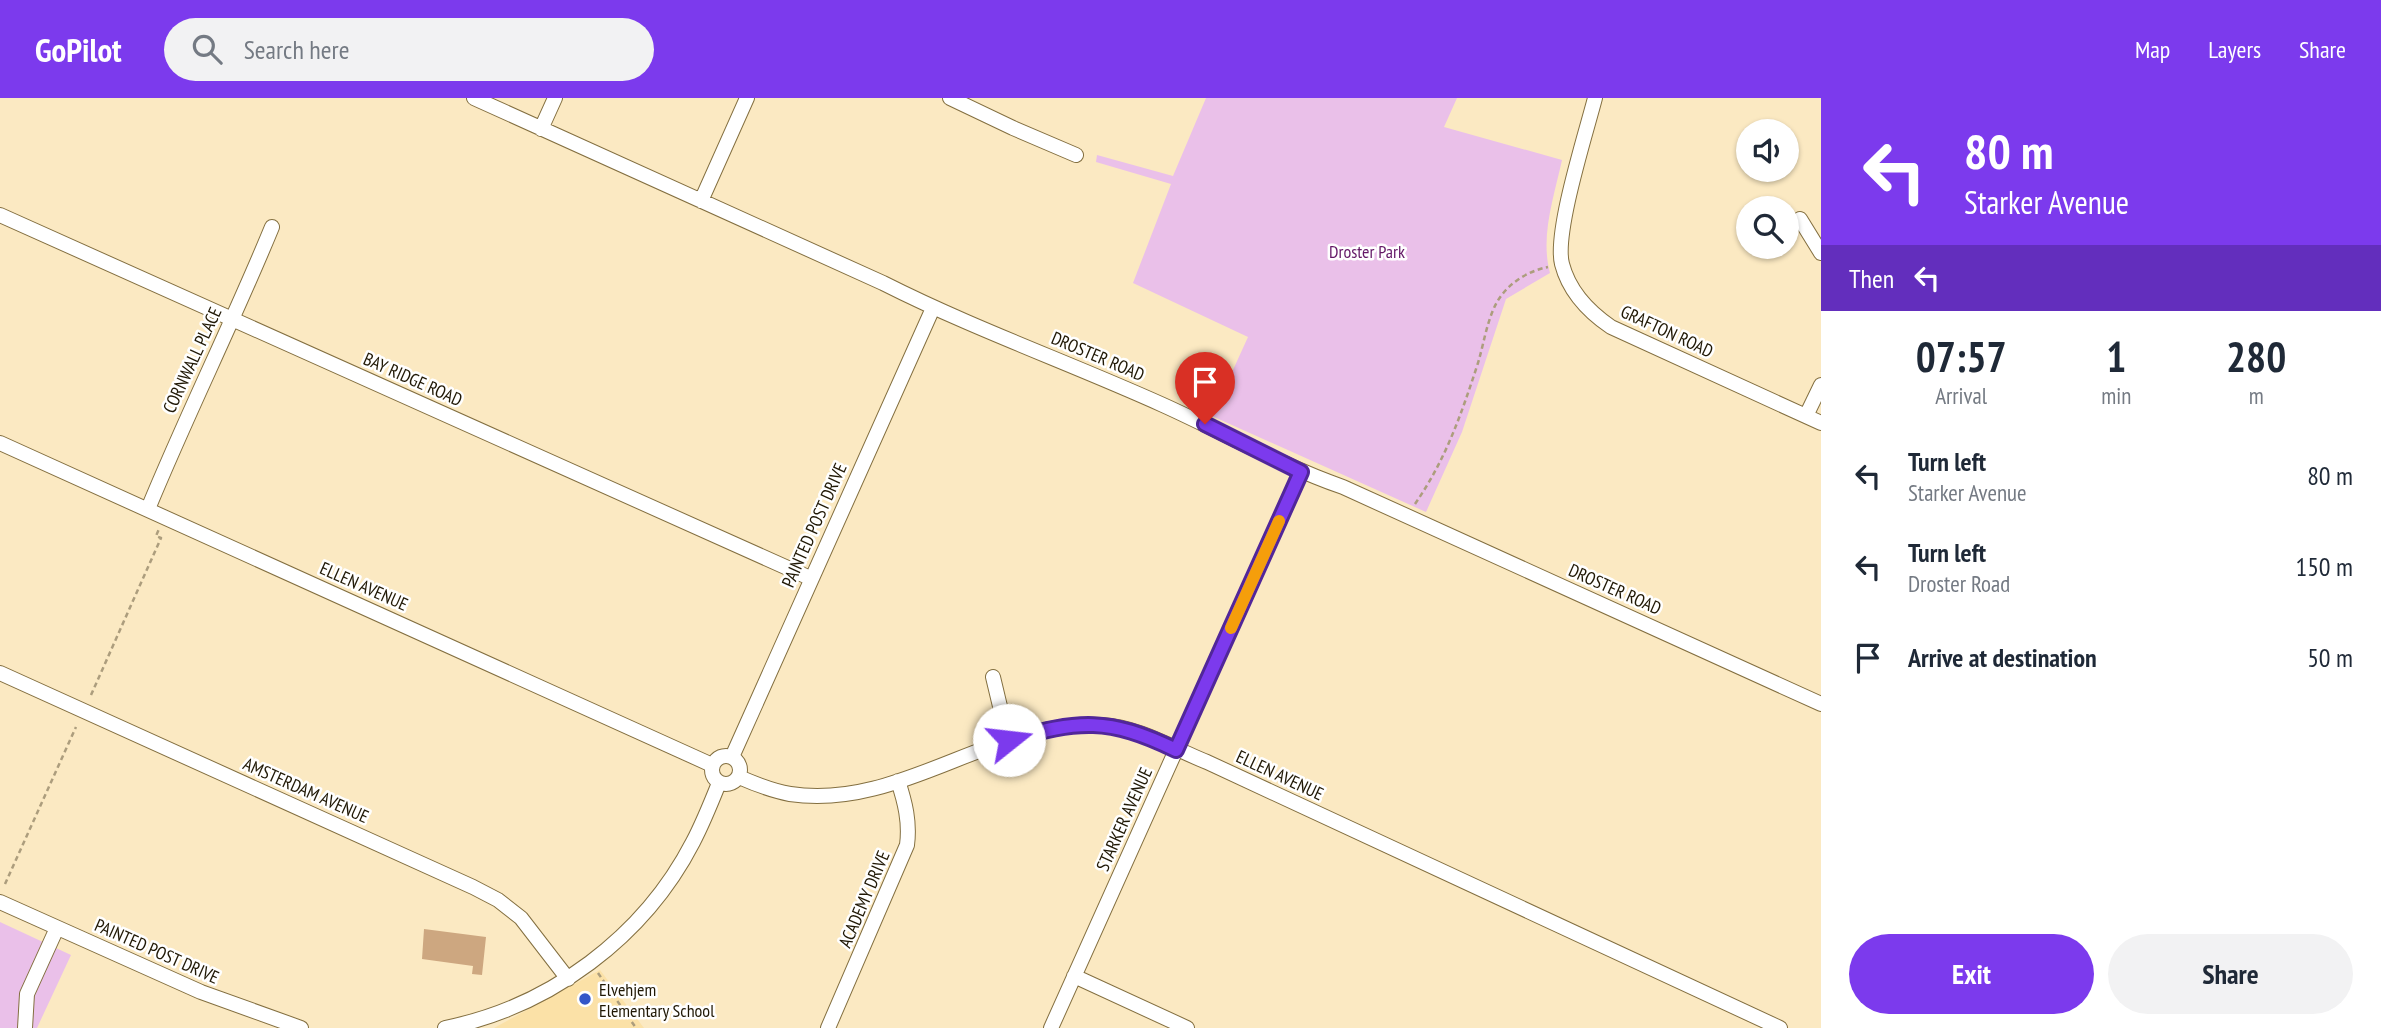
<!DOCTYPE html>
<html lang="en">
<head>
<meta charset="utf-8">
<style>
  :root { --surface:#fff; --page:#f2f2f3; --text:#1f2937; --muted:#747a83; --accent:#7c3aed }
  body { margin:0; font-family:"PT Sans Narrow",sans-serif; background:var(--page); color:var(--text); height:100vh; display:flex; flex-direction:column; font-size:26px; white-space:nowrap }
  * { box-sizing:border-box; margin:0 }
  p { font-size:23px; color:var(--muted) }
  .icon { flex:none; width:38px; height:38px; fill:none; stroke:currentColor; stroke-width:2; stroke-linecap:round; stroke-linejoin:round }
  .map { position:relative; flex:1; overflow:hidden }
  .panel { display:flex; flex-direction:column; background:var(--surface); width:560px }
  .panel>* { flex:none }
  .banner { background:#7c3aed; color:#fff; overflow:hidden }
  .controls { position:absolute; left:1736px; top:21px; display:grid; gap:14px }
  .controls a { display:grid; place-items:center; width:63px; height:63px; border-radius:50%; background:var(--surface); box-shadow:0 2px 5px #0004; font-size:35px }
  .pin { position:absolute; display:grid; place-items:center; width:60px; height:60px; color:#fff; margin:-72px -30px; border-radius:50% 50% 50% 0; rotate:-45deg; box-shadow:0 0 7px #0007 }
  .pin .icon { rotate:45deg }
  .me { position:absolute; width:77px; margin:-38px; rotate:74deg; stroke-linejoin:round; filter:drop-shadow(0 0 5px #0008) }
  .turn { display:flex; align-items:center; gap:24px; height:147px; padding:0 28px; font-size:32px }
  .turn .icon { width:91px; height:91px; stroke-width:2.5 }
  .turn b { display:block; font-size:49px; line-height:60px }
  .then { display:flex; align-items:center; height:66px; padding:0 28px; background:#0003; gap:14px; font-size:26px }
  .eta { display:flex; justify-content:space-evenly; align-items:center; height:119px; text-align:center }
  .eta b { font-size:42px; font-weight:600; line-height:49px }
  .action { display:flex; gap:14px; margin-top:auto; padding:14px 28px }
  .action a { flex:1; height:80px; border-radius:42px; background:var(--accent); color:#fff; font-size:28px; font-weight:600; line-height:80px; text-align:center }
  .action a+a { background:var(--page); color:var(--text) }
  ul { padding:0; list-style:none }
  li { display:flex; align-items:center; gap:21px; height:91px; padding:0 28px }
  li div { flex:1 }
  li b { display:block; font-size:26px }
  li em { font-style:normal }
  header { display:flex; align-items:center; gap:42px; box-sizing:border-box; height:98px; padding:0 35px; background:var(--accent); color:#fff }
  header strong { font-size:33px }
  nav { display:flex; gap:38px; margin-inline-start:auto; font-size:24px }
  .search { width:490px; height:63px; background:var(--page); display:flex; align-items:center; gap:18px; box-sizing:border-box; padding:0 24px; border-radius:38px; color:var(--muted); font-size:26px }
  main { display:flex; flex:1; min-height:0 }
  .map>svg:first-child { display:block }
  .built { fill:#fbe1a7 }
  .green { fill:#eac0e9 }
  .building { fill:#cda780 }
  .lines { fill:none; stroke-linecap:round; stroke-linejoin:round }
  .minor-casing { stroke:#836f40; stroke-width:16 }
  .path { stroke:#ac9d7d; stroke-width:2.5; stroke-dasharray:5 3.5; stroke-linecap:butt }
  .minor { stroke:#fff; stroke-width:14 }
  .route-casing { stroke:#51269a; stroke-width:18 }
  .route { stroke:#7c3aed; stroke-width:12 }
  .slow { stroke:#f59e0b; stroke-width:12 }
  .poi-dot { fill:#3457c8; stroke:#fff; stroke-width:2.5 }
  .labels { text-anchor:middle; dominant-baseline:central; stroke-width:5; stroke-linejoin:round; paint-order:stroke }
  .park-label { font-size:18px; fill:#641867; stroke:#fff }
  .street-label { font-size:18px; fill:#201805; stroke:#fff }
  .poi-label { font-size:18px; fill:#201805; stroke:#fff; text-anchor:start }
</style>
</head>
<body>
<header>
<strong>GoPilot</strong>
<div class="search"><svg class="icon" aria-label="search" viewBox="0 0 24 24"><circle cx="10" cy="10" r="6"/><path d="M15 15l6 6"/></svg>Search here</div>
<nav><a>Map</a><a>Layers</a><a>Share</a></nav>
</header>
<main>
<div class="map">
<svg width="1821" height="930" viewBox="0 0 1821 930">
  <rect width="100%" height="100%" fill="#fbe9c2"/>
  <path class="built" d="M 600,872 L 644,930 L 494,930 Z"/>
  <path class="green" d="M 1206,0 L 1457,0 L 1444,29 L 1562,62 C 1554,99 1540,138 1550,175 L 1506,201 L 1462,334 L 1426,414 L 1212,318 L 1248,239 L 1133,185 L 1171,86 L 1096,64 L 1097,57 L 1173,78 Z
    M 0,824 L 71,857 L 37,930 L 0,930 Z"/>
  <path class="building" d="M 424,831 L 486,839 L 482,877 L 472,876 L 473,868 L 422,861 Z"/>
  <g class="lines">
    <g class="minor-casing">
      <path id="minor" d="M 474,0 L 883,185 C 974,231 1070,265 1163,307 C 1223,334 1280,367 1343,389 L 1821,606
        M 950,0 L 1013,30 L 1076,57
        M 1595,0 C 1586,35 1554,135 1562,166 C 1569,193 1589,214 1611,229 L 1821,325
        M 541,31 L 555,0
        M 701,103 L 747,0
        M 0,117 L 810,480
        M 1800,121 L 1821,155
        M 1806,318 L 1821,287
        M 0,345 L 712,667
        M 148,411 C 187,316 233,224 272,129
        M 0,575 L 473,789 L 498,802 L 521,820 L 568,881
        M 993,579 L 1008,642
        M712 672a14 14 0 1 1 28 0a14 14 0 1 1-28 0Z
        M 732,659 L 933,210
        M 739,679 C 755,686 773,693 790,696 C 900,713 993,621 1102,627 C 1139,629 1174,651 1207,664 L 1780,930
        M 0,804 L 201,894 L 301,930
        M 1074,878 L 1187,930
        M 25,930 L 27,896 L 57,830
        M 445,930 C 550,909 644,839 693,744 C 703,725 711,705 719,685
        M 828,930 L 907,747 C 910,724 905,704 898,683
        M 1051,930 L 1301,374"/>
    </g>
    <path class="path" d="M 1415,406 C 1446,361 1461,317 1478,265 C 1484,245 1487,222 1497,204 C 1508,185 1528,173 1548,169
      M 91,597 L 161,440 L 156,438 L 159,431
      M 5,786 L 76,629
      M 598,875 L 636,930"/>
    <use href="#minor" class="minor"/>
  </g>
  <g class="lines">
    <g class="route-casing">
      <path id="route" d="M 1009,642 C 1079,622 1108,619 1176,652 L 1301,374 L 1205,326"/>
    </g>
    <use href="#route" class="route"/>
    <path class="slow" d="M 1231,530 L 1279,423"/>
  </g>
  <circle class="poi-dot" cx="585" cy="901" r="7"/>
  <g class="labels">
    <g class="park-label">
      <text x="1367" y="153">Droster Park</text>
    </g>
    <g class="street-label">
      <text transform="translate(1667 233) rotate(25)">GRAFTON ROAD</text>
      <text transform="translate(1098 258) rotate(23)">DROSTER ROAD</text>
      <text transform="translate(192 262) rotate(-65)">CORNWALL PLACE</text>
      <text transform="translate(413 281) rotate(24)">BAY RIDGE ROAD</text>
      <text transform="translate(814 427) rotate(-66)">PAINTED POST DRIVE</text>
      <text transform="translate(364 488) rotate(24)">ELLEN AVENUE</text>
      <text transform="translate(1615 491) rotate(24)">DROSTER ROAD</text>
      <text transform="translate(1280 677) rotate(25)">ELLEN AVENUE</text>
      <text transform="translate(306 692) rotate(24)">AMSTERDAM AVENUE</text>
      <text transform="translate(1124 721) rotate(-66)">STARKER AVENUE</text>
      <text transform="translate(864 801) rotate(-67)">ACADEMY DRIVE</text>
      <text transform="translate(157 853) rotate(24)">PAINTED POST DRIVE</text>
    </g>
    <g class="poi-label">
      <text x="599" y="891">Elvehjem<tspan x="599" dy="21">Elementary School</tspan></text>
    </g>
  </g>
</svg>
<div class="controls">
<a><svg class="icon" aria-label="sound" viewBox="0 0 24 24"><path d="M4 9h4l5-4v14l-5-4H4zM17 9q2 3 0 6"/></svg></a>
<a><svg class="icon" aria-label="search" viewBox="0 0 24 24"><circle cx="10" cy="10" r="6"/><path d="M15 15l6 6"/></svg></a>
</div>
<div class="pin" style="left:1205px;top:326px;background:#d93025"><svg class="icon" aria-label="arrive" viewBox="0 0 24 24"><path d="M6 21V4h12l-3 4 3 4H6"/></svg></div>
<svg class="me" style="left:1009px;top:642px" viewBox="-20 -20 40 40"><circle r="19" fill="#fff"/><path d="M0-13L10 11 0 6-10 11z" fill="#7c3aed"/></svg>
</div>
<section class="panel">
<div class="banner">
<div class="turn"><svg class="icon" aria-label="left" viewBox="0 0 24 24"><path d="M17 20v-9H6M10 6l-5 5 5 5"/></svg><div><b>80 m</b>Starker Avenue</div></div>
<div class="then">Then<svg class="icon" aria-label="left" viewBox="0 0 24 24"><path d="M17 20v-9H6M10 6l-5 5 5 5"/></svg></div>
</div>
<div class="eta">
<div><b>07:57</b><p>Arrival</p></div>
<div><b>1</b><p>min</p></div>
<div><b>280</b><p>m</p></div>
</div>
<ul>
<li><svg class="icon" aria-label="left" viewBox="0 0 24 24"><path d="M17 20v-9H6M10 6l-5 5 5 5"/></svg><div><b>Turn left</b><p>Starker Avenue</p></div><em>80 m</em></li>
<li><svg class="icon" aria-label="left" viewBox="0 0 24 24"><path d="M17 20v-9H6M10 6l-5 5 5 5"/></svg><div><b>Turn left</b><p>Droster Road</p></div><em>150 m</em></li>
<li><svg class="icon" aria-label="arrive" viewBox="0 0 24 24"><path d="M6 21V4h12l-3 4 3 4H6"/></svg><div><b>Arrive at destination</b></div><em>50 m</em></li>
</ul>
<div class="action"><a>Exit</a><a>Share</a></div>
</section>
</main>
</body>
</html>
